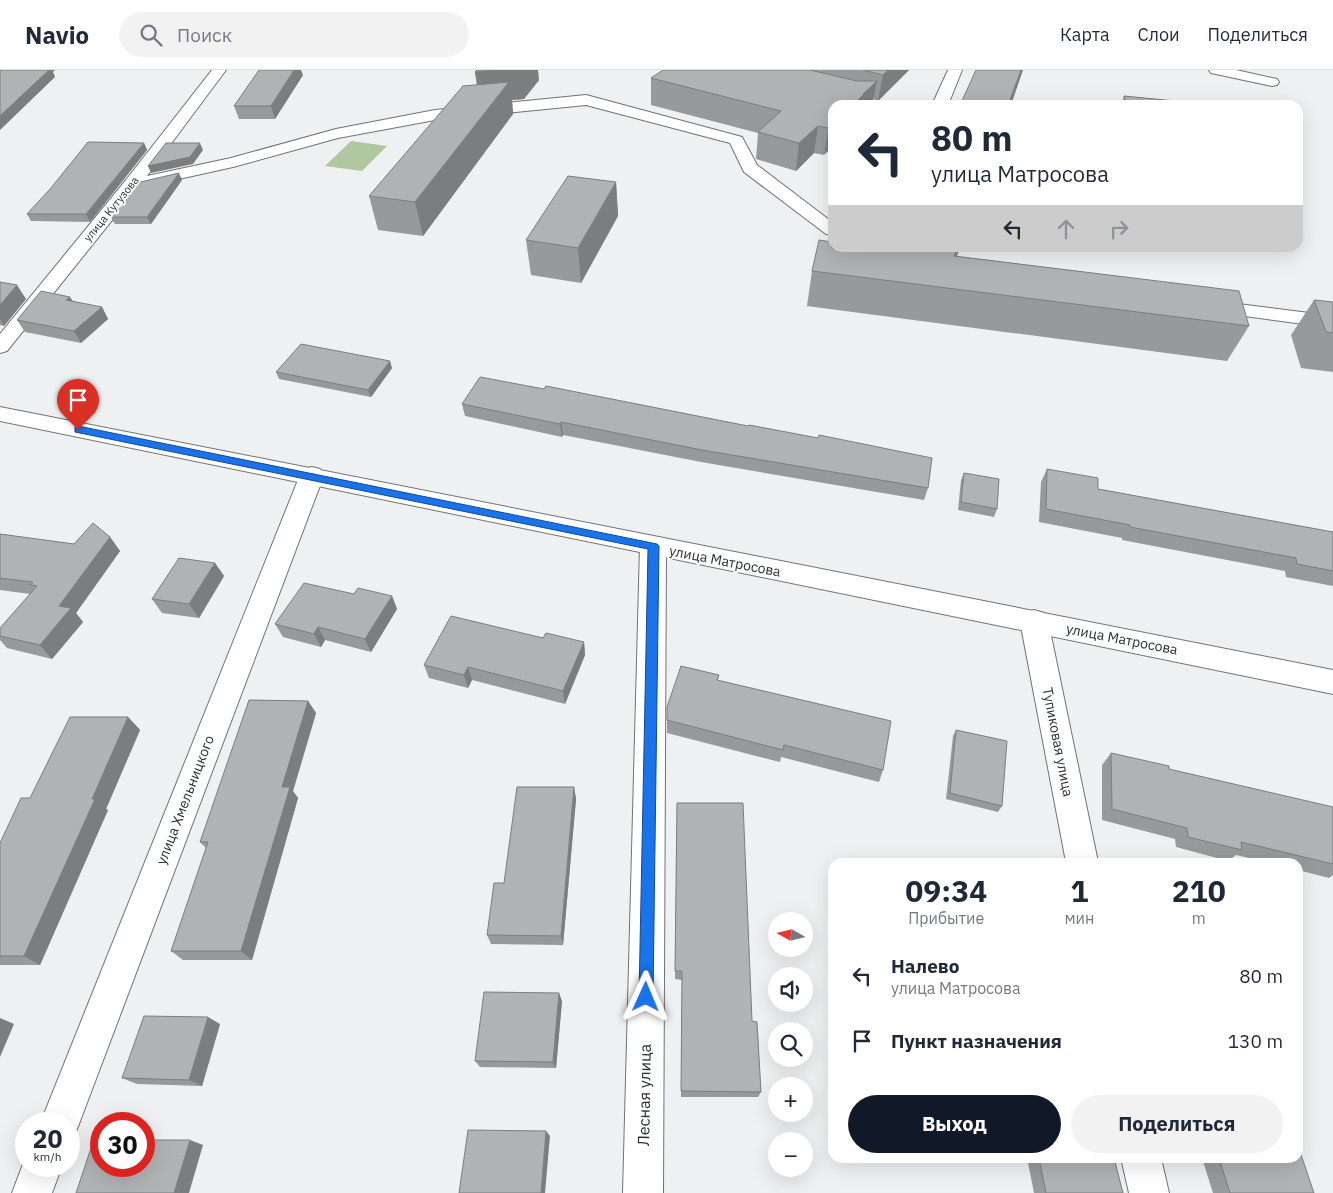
<!DOCTYPE html>
<html lang="ru">
<head>
<meta charset="utf-8">
<style>
  :root { --surface:#fff; --page:#f2f2f3; --text:#1f2937; --muted:#747a83; --line:#e0e1e3; --accent:#111827 }
  body { margin:0; font-family:"IBM Plex Sans",sans-serif; background:var(--page); color:var(--text); height:100vh; display:flex; flex-direction:column; font-size:19px; white-space:nowrap }
  * { box-sizing:border-box; margin:0 }
  p { font-size:16px; color:var(--muted) }
  .icon { flex:none; width:28px; height:28px; fill:none; stroke:currentColor; stroke-width:2; stroke-linecap:round; stroke-linejoin:round }
  .map { position:relative; flex:1; overflow:hidden }
  .drawer { position:absolute; left:828px; top:788px; width:475px; height:305px; display:flex; flex-direction:column; background:var(--surface); border-radius:15px; box-shadow:0 5px 20px #0002 }
  .drawer>* { flex:none }
  .top-card { position:absolute; left:828px; top:30px; width:475px; height:152px; border-radius:15px; box-shadow:0 5px 20px #0002; background:#fff; color:var(--text); overflow:hidden }
  .needle { width:32px; rotate:278deg }
  .fabs { position:absolute; left:768px; top:842px; display:grid; gap:10px }
  .fabs a { display:grid; place-items:center; width:45px; height:45px; border-radius:50%; background:var(--surface); box-shadow:0 5px 20px #0002; font-size:25px }
  .speed { position:absolute; left:15px; top:1042px; display:flex; gap:10px; font-size:25px; font-weight:700; text-align:center }
  .speed>* { display:grid; place-content:center; width:65px; height:65px; border-radius:50%; background:var(--surface); box-shadow:0 5px 20px #0002; line-height:1 }
  .speed small { font-size:12px; font-weight:400 }
  .speed .limit { border:8px solid #d22; background:#fff; color:#111 }
  .pin { position:absolute; display:grid; place-items:center; width:42px; height:42px; color:#fff; margin:-51px -21px; border-radius:50% 50% 50% 0; rotate:-45deg; box-shadow:0 0 5px #0007 }
  .pin .icon { rotate:45deg }
  .me { position:absolute; width:55px; margin:-28px; rotate:1deg; stroke-linejoin:round; filter:drop-shadow(0 0 4px #0008) }
  .turn { display:flex; align-items:center; gap:18px; height:105px; padding:0 20px; font-size:22px }
  .turn .icon { width:65px; height:65px; stroke-width:2.5 }
  .turn b { display:block; font-size:35px; line-height:42px }
  .lanes { display:flex; align-items:center; height:48px; padding:0 20px; background:#0003; justify-content:center; gap:25px; direction:ltr }
  .lanes .off { opacity:.35 }
  .eta { display:flex; justify-content:space-evenly; align-items:center; height:85px; text-align:center }
  .eta b { font-size:30px; font-weight:800; line-height:35px }
  .button { display:flex; gap:10px; margin-top:auto; padding:10px 20px }
  .button a { flex:1; height:58px; border-radius:30px; background:var(--accent); color:#fff; font-size:20px; font-weight:800; line-height:58px; text-align:center }
  .button a+a { background:var(--page); color:var(--text) }
  ul { padding:0; list-style:none }
  li { display:flex; align-items:center; gap:15px; height:65px; padding:0 20px }
  li div { flex:1 }
  li b { display:block; font-size:19px }
  li em { font-style:normal }
  header { display:flex; align-items:center; gap:30px; box-sizing:border-box; height:70px; padding:0 25px; background:var(--surface); border-bottom:1px solid var(--line) }
  header strong { font-size:24px }
  nav { display:flex; gap:28px; margin-inline-start:auto; font-size:18px }
  .search { width:350px; height:45px; background:var(--page); display:flex; align-items:center; gap:12px; box-sizing:border-box; padding:0 18px; border-radius:28px; color:var(--muted); font-size:19px }
  .map>svg:first-child { display:block }
  .green { fill:#b0c79f }
  .lines { fill:none; stroke-linecap:round; stroke-linejoin:round }
  .minor-casing { stroke:#707273; stroke-width:2 }
  .major-casing { stroke:#707273; stroke-width:2 }
  .minor { fill:#fff; fill-rule:evenodd }
  .major { fill:#fff; fill-rule:evenodd }
  .wall { fill:#97999b }
  .shaded-wall { fill:#7b7d7e }
  .building { fill:#b0b2b4; stroke:#7b7d7e }
  .route { fill:#1a73e8; stroke:#114b97 }
  .labels { text-anchor:middle; dominant-baseline:central; stroke-width:4; stroke-linejoin:round; paint-order:stroke }
  .far-street-label { font-size:11px; fill:#2d2e2e; stroke:#fcfdff }
  .street-label { font-size:14px; fill:#2d2e2e; stroke:#fcfdff }
  .near-street-label { font-size:16px; fill:#2d2e2e; stroke:#fcfdff }
</style>
</head>
<body>
<header>
<strong>Navio</strong>
<div class="search"><svg class="icon" aria-label="search" viewBox="0 0 24 24"><circle cx="10" cy="10" r="6"/><path d="M15 15l6 6"/></svg>Поиск</div>
<nav><a>Карта</a><a>Слои</a><a>Поделиться</a></nav>
</header>
<div class="map">
<svg width="1333" height="1123" viewBox="0 0 1333 1123">
  <rect width="100%" height="100%" fill="#eef0f2"/>
  <path class="green" d="M 351,71 L 387,76 L 362,101 L 325,96 Z"/>
  <g class="lines">
    <g class="minor-casing">
      <path id="minor" d="M 212,0 L 226,0 L 147,106 L 231,88 L 336,59 L 435,40 L 586,25 L 742,67 L 757,95 L 832,152 L 832,165 L 826,164 L 744,102 L 730,73 L 586,35 L 435,50 L 338,68 L 233,97 L 138,118 L 7,281 L 0,283 L 0,264 L 126,110 Z
        M 948,0 L 962,0 L 948,35 L 932,35 Z
        M 1209,0 L 1236,0 L 1277,9 L 1279,12 L 1277,15 L 1272,16 L 1211,3 Z
        M 1207,230 L 1333,246 L 1333,258 L 1200,240 L 1197,236 L 1200,232 Z
        M 312,397 L 320,399 L 324,405 L 79,1054 L 73,1068 L 69,1069 L 69,1054 L 40,1054 L 300,405 L 304,399 Z
        M 653,467 L 662,469 L 666,476 L 663,1123 L 623,1123 L 640,476 L 644,469 Z
        M 1034,540 L 1044,543 L 1048,551 L 1098,792 L 1066,792 L 1020,551 L 1024,543 Z
        M 26,1086 L 26,1096 L 62,1096 L 52,1123 L 12,1123 Z
        M 1121,1088 L 1161,1088 L 1169,1123 L 1129,1123 Z"/>
    </g>
    <g class="major-casing">
      <path id="major" d="M 0,337 L 1333,600 L 1333,624 L 0,351 Z"/>
    </g>
    <use href="#minor" class="minor"/>
    <use href="#major" class="major"/>
  </g>
  <path class="wall" d="M 663,0 L 909,0 L 878,31 L 873,29 L 872,35 L 832,35 L 824,85 L 814,83 L 796,101 L 756,89 L 758,63 L 651,35 L 651,8 Z
    M 475,2 L 539,10 L 524,29 L 512,30 L 513,44 L 423,166 L 378,160 L 369,126 L 477,15 Z
    M 303,5 L 275,49 L 239,49 L 234,36 Z
    M 1124,26 L 1216,35 L 1122,35 L 1122,33 Z
    M 144,73 L 147,80 L 90,152 L 31,151 L 27,144 Z
    M 182,110 L 151,154 L 115,154 L 114,152 L 113,152 L 110,145 Z
    M 616,112 L 618,146 L 581,213 L 531,205 L 526,170 Z
    M 898,178 L 960,178 L 956,187 L 1249,256 L 1227,291 L 807,236 L 812,201 L 897,180 Z
    M 1184,178 L 1205,178 L 1204,180 Z
    M 0,212 L 26,229 L 4,256 L 0,255 Z
    M 70,227 L 73,232 L 102,237 L 108,249 L 81,273 L 25,262 L 17,250 Z
    M 1314,230 L 1333,232 L 1333,302 L 1301,298 L 1291,265 Z
    M 392,298 L 371,327 L 279,309 L 276,302 Z
    M 462,334 L 748,356 L 928,418 L 924,430 L 701,392 L 563,365 L 562,367 L 465,346 Z
    M 1047,399 L 1098,419 L 1333,462 L 1333,516 L 1286,507 L 1285,501 L 1122,470 L 1122,468 L 1039,452 L 1041,412 Z
    M 964,403 L 997,439 L 994,447 L 958,440 L 961,410 Z
    M 0,464 L 74,474 L 110,467 L 120,481 L 76,543 L 83,552 L 52,589 L 7,578 L 0,570 L 0,558 L 30,524 L 0,520 Z
    M 215,493 L 224,506 L 199,548 L 162,543 L 152,529 Z
    M 354,524 L 392,526 L 397,539 L 371,582 L 325,570 L 321,577 L 283,567 L 275,554 Z
    M 543,568 L 584,572 L 585,585 L 565,634 L 472,610 L 468,618 L 429,608 L 424,595 Z
    M 719,605 L 718,610 L 883,700 L 879,712 L 781,687 L 780,692 L 667,663 L 667,637 Z
    M 308,631 L 316,643 L 293,721 L 298,728 L 252,890 L 183,890 L 171,881 L 206,778 L 200,772 Z
    M 128,647 L 140,660 L 106,739 L 108,740 L 40,895 L 0,895 L 0,773 L 30,728 Z
    M 956,660 L 1002,736 L 998,742 L 946,729 L 953,666 Z
    M 1111,683 L 1169,699 L 1333,794 L 1333,805 L 1329,808 L 1298,800 L 1298,792 L 1267,792 L 1236,785 L 1228,791 L 1176,777 L 1175,769 L 1102,750 L 1102,695 Z
    M 574,717 L 576,729 L 563,875 L 491,874 L 487,865 L 504,813 Z
    M 677,733 L 752,951 L 761,1022 L 758,1027 L 681,1027 L 682,910 L 675,909 Z
    M 562,931 L 556,998 L 480,997 L 475,991 Z
    M 220,954 L 202,1016 L 137,1014 L 122,1008 Z
    M 1027,1088 L 1114,1088 L 1123,1123 L 1034,1123 Z
    M 1202,1088 L 1298,1088 L 1314,1123 L 1213,1123 Z"/>
  <path class="shaded-wall" d="M 43,0 L 55,0 L 53,2 L 55,7 L 0,60 L 0,46 Z
    M 294,0 L 301,0 L 303,5 L 275,49 L 271,36 Z
    M 493,0 L 538,0 L 539,10 L 524,29 L 512,30 L 513,44 L 423,166 L 415,132 L 480,34 L 475,2 Z
    M 888,0 L 909,0 L 878,31 L 883,5 Z
    M 1021,0 L 1023,0 L 1011,35 L 1008,35 Z
    M 877,11 L 872,35 L 853,35 L 863,24 Z
    M 832,54 L 832,77 L 824,85 L 828,58 Z
    M 818,56 L 814,83 L 796,101 L 799,73 Z
    M 144,73 L 147,80 L 90,152 L 86,144 Z
    M 200,73 L 203,80 L 193,94 L 151,103 L 148,96 Z
    M 179,103 L 182,110 L 151,154 L 147,147 Z
    M 616,112 L 618,146 L 581,213 L 578,178 Z
    M 958,178 L 960,178 L 953,196 Z
    M 17,215 L 26,229 L 4,256 L 0,249 L 0,235 Z
    M 70,227 L 77,238 L 66,230 Z
    M 102,237 L 108,249 L 81,273 L 74,261 Z
    M 390,291 L 392,298 L 371,327 L 368,320 Z
    M 561,352 L 563,365 L 562,367 L 560,354 Z
    M 110,467 L 120,481 L 76,543 L 83,552 L 52,589 L 40,575 L 59,536 Z
    M 215,493 L 224,506 L 199,548 L 189,534 Z
    M 392,526 L 397,539 L 371,582 L 365,569 Z
    M 318,557 L 325,570 L 321,577 L 314,564 Z
    M 584,572 L 585,585 L 565,634 L 563,621 Z
    M 468,597 L 472,610 L 468,618 L 464,605 Z
    M 308,631 L 316,643 L 293,721 L 298,728 L 252,890 L 241,881 L 282,717 Z
    M 128,647 L 140,660 L 106,739 L 108,740 L 40,895 L 24,886 Z
    M 574,717 L 576,729 L 563,875 L 561,866 Z
    M 559,923 L 562,931 L 556,998 L 553,992 Z
    M 208,947 L 220,954 L 202,1016 L 189,1010 Z
    M 0,948 L 14,954 L 0,987 Z
    M 546,1061 L 550,1066 L 545,1123 L 541,1123 Z
    M 190,1070 L 203,1075 L 189,1123 L 174,1123 Z"/>
  <path class="building" d="M 0,0 L 49,0 L 0,46 Z
    M 259,0 L 294,0 L 271,36 L 234,36 Z
    M 477,0 L 493,0 L 475,2 Z
    M 663,0 L 810,0 L 857,11 L 877,11 L 863,24 L 864,24 L 853,35 L 832,35 L 832,54 L 828,58 L 818,56 L 799,73 L 758,62 L 781,41 L 651,8 Z
    M 863,0 L 888,0 L 883,5 Z
    M 976,0 L 1021,0 L 1008,35 L 960,35 Z
    M 509,12 L 415,132 L 369,126 L 463,16 Z
    M 1124,26 L 1216,35 L 1126,35 Z
    M 88,72 L 144,73 L 86,144 L 27,144 L 51,118 Z
    M 166,73 L 200,73 L 190,87 L 148,96 Z
    M 179,103 L 147,147 L 112,147 L 113,145 L 110,145 L 136,113 Z
    M 568,106 L 616,112 L 578,178 L 526,170 Z
    M 819,170 L 832,172 L 832,178 L 880,178 L 897,180 L 898,178 L 957,178 L 954,186 L 1239,221 L 1249,256 L 812,201 Z
    M 0,212 L 17,215 L 0,235 Z
    M 41,221 L 70,227 L 66,230 L 102,237 L 74,261 L 17,250 Z
    M 1314,230 L 1333,232 L 1333,263 L 1326,262 Z
    M 301,274 L 390,291 L 368,320 L 276,302 Z
    M 480,307 L 544,319 L 546,316 L 748,356 L 749,355 L 818,368 L 819,365 L 932,388 L 928,418 L 702,380 L 561,352 L 560,354 L 462,334 Z
    M 1047,399 L 1098,408 L 1098,419 L 1333,462 L 1333,501 L 1297,494 L 1296,488 L 1130,457 L 1130,455 L 1046,439 Z
    M 964,403 L 999,409 L 997,439 L 961,432 Z
    M 93,453 L 110,467 L 59,536 L 71,538 L 40,575 L 0,566 L 0,558 L 37,516 L 31,515 L 33,512 L 0,508 L 0,464 L 74,474 Z
    M 179,488 L 215,493 L 189,534 L 152,529 Z
    M 304,513 L 354,524 L 358,518 L 392,526 L 365,569 L 318,557 L 314,564 L 275,554 Z
    M 451,546 L 543,568 L 546,563 L 584,572 L 563,621 L 468,597 L 464,605 L 424,595 Z
    M 681,596 L 719,605 L 717,610 L 891,651 L 883,700 L 784,675 L 783,680 L 667,650 L 667,637 Z
    M 249,630 L 308,631 L 282,717 L 290,717 L 241,881 L 171,881 L 208,772 L 200,772 Z
    M 70,647 L 128,647 L 92,729 L 95,729 L 24,886 L 0,886 L 0,773 L 21,728 L 30,728 Z
    M 956,660 L 1007,671 L 1002,736 L 950,723 Z
    M 1111,683 L 1169,696 L 1169,699 L 1333,737 L 1333,794 L 1241,772 L 1242,780 L 1188,767 L 1187,758 L 1112,739 Z
    M 517,717 L 574,717 L 561,866 L 487,865 L 494,813 L 504,813 Z
    M 677,733 L 743,733 L 752,951 L 757,952 L 761,1022 L 681,1021 L 682,901 L 675,901 Z
    M 484,922 L 559,923 L 553,992 L 475,991 Z
    M 144,946 L 208,947 L 189,1010 L 122,1008 Z
    M 468,1060 L 546,1061 L 541,1123 L 459,1123 Z
    M 94,1069 L 101,1069 L 101,1096 L 144,1096 L 144,1070 L 190,1070 L 174,1123 L 76,1123 Z
    M 1298,1076 L 1314,1123 L 1230,1123 L 1219,1088 L 1298,1088 Z
    M 1039,1088 L 1114,1088 L 1123,1123 L 1046,1123 Z"/>
  <path class="route" d="M 78,356 L 657,474 L 659,476 L 653,927 L 651,932 L 646,935 L 641,932 L 639,927 L 648,479 L 75,362 L 75,357 Z"/>
  <g class="labels">
    <g class="far-street-label">
      <text transform="translate(111 139) rotate(-51)">улица Кутузова</text>
    </g>
    <g class="street-label">
      <text transform="translate(725 491) rotate(11)">улица Матросова</text>
      <text transform="translate(1122 569) rotate(11)">улица Матросова</text>
      <text transform="translate(1058 672) rotate(79)">Тупиковая улица</text>
      <text transform="translate(185 730) rotate(-69)">улица Хмельницкого</text>
    </g>
    <g class="near-street-label">
      <text transform="translate(644 1025) rotate(-89)">Лесная улица</text>
    </g>
  </g>
</svg>
<div class="fabs">
<a><svg class="needle" viewBox="-14 -14 28 28"><path d="M0-13l5 13h-10z" fill="#e53935"/><path d="M0 13l5-13h-10z" fill="#747a83"/></svg></a>
<a><svg class="icon" aria-label="sound" viewBox="0 0 24 24"><path d="M4 9h4l5-4v14l-5-4H4zM17 9q2 3 0 6"/></svg></a>
<a><svg class="icon" aria-label="search" viewBox="0 0 24 24"><circle cx="10" cy="10" r="6"/><path d="M15 15l6 6"/></svg></a>
<a>+</a>
<a>−</a>
</div>
<div class="speed"><div>20<small>km/h</small></div><div class="limit">30</div></div>
<div class="pin" style="left:78px;top:360px;background:#d93025"><svg class="icon" aria-label="arrive" viewBox="0 0 24 24"><path d="M6 21V4h12l-3 4 3 4H6"/></svg></div>
<svg class="me" style="left:646px;top:927px" viewBox="-20 -20 40 40"><path d="M0-17L14 15 0 8-14 15z" fill="#1a73e8" stroke="#fff" stroke-width="4"/></svg>
<div class="top-card">
<div class="turn"><svg class="icon" aria-label="left" viewBox="0 0 24 24"><path d="M17 20v-9H6M10 6l-5 5 5 5"/></svg><div><b>80 m</b>улица Матросова</div></div>
<div class="lanes"><svg class="icon" aria-label="left" viewBox="0 0 24 24"><path d="M17 20v-9H6M10 6l-5 5 5 5"/></svg><svg class="icon off" aria-label="ahead" viewBox="0 0 24 24"><path d="M12 20V5M6 11l6-6 6 6"/></svg><svg class="icon off" aria-label="right" viewBox="0 0 24 24"><path d="M7 20v-9h11M14 6l5 5-5 5"/></svg></div>
</div>
<section class="drawer">
<div class="eta">
<div><b>09:34</b><p>Прибытие</p></div>
<div><b>1</b><p>мин</p></div>
<div><b>210</b><p>m</p></div>
</div>
<ul>
<li><svg class="icon" aria-label="left" viewBox="0 0 24 24"><path d="M17 20v-9H6M10 6l-5 5 5 5"/></svg><div><b>Налево</b><p>улица Матросова</p></div><em>80 m</em></li>
<li><svg class="icon" aria-label="arrive" viewBox="0 0 24 24"><path d="M6 21V4h12l-3 4 3 4H6"/></svg><div><b>Пункт назначения</b></div><em>130 m</em></li>
</ul>
<div class="button"><a>Выход</a><a>Поделиться</a></div>
</section>
</div>
</body>
</html>
